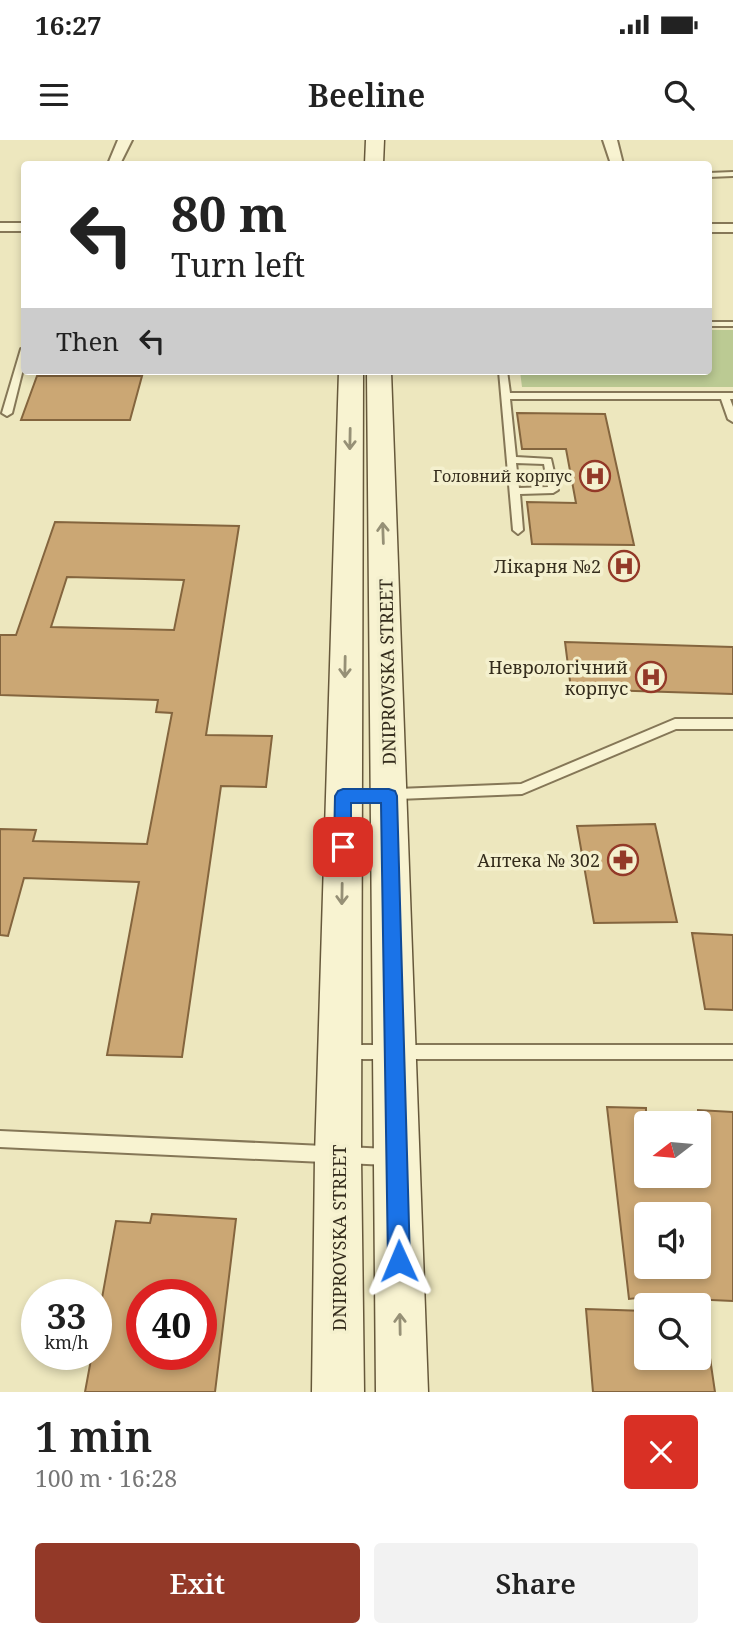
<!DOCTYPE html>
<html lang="en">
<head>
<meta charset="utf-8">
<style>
  :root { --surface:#fff; --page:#f2f2f2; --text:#222; --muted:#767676; --accent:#933928 }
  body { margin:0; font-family:"Noto Serif",serif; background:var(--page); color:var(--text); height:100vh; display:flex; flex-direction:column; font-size:26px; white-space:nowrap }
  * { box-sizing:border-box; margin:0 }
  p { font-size:23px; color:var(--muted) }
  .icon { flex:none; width:38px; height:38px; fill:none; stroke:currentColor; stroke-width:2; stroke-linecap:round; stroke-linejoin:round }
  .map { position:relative; height:1252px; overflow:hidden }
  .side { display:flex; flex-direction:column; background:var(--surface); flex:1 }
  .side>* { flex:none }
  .top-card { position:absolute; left:21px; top:21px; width:691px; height:214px; border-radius:7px; box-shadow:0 4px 10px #0003; background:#fff; color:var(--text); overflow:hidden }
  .needle { width:46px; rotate:254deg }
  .fabs { position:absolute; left:634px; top:971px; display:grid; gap:14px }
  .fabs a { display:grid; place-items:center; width:77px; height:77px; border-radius:7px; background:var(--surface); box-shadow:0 4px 10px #0003; font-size:35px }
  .speed { position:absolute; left:21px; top:1139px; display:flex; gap:14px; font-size:35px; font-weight:700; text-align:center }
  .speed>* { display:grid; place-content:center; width:91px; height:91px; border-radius:50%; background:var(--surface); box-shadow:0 4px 10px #0003; line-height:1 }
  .speed small { font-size:18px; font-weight:400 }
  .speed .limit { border:10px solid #d22; background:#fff; color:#111 }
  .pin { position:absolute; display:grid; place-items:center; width:60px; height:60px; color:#fff; margin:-30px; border-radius:14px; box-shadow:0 4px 10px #0006 }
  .me { position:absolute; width:77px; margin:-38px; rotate:359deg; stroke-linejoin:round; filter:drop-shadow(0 0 5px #0008) }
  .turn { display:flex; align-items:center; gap:24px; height:147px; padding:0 35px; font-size:32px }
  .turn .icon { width:91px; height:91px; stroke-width:2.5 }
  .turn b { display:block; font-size:49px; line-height:60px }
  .then { display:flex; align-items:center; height:66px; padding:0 35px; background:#0003; gap:14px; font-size:26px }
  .round { display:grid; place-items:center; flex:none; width:74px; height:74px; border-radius:7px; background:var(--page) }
  .summary { display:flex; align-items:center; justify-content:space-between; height:119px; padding:0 35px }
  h1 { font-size:42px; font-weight:600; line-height:52px }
  .action { display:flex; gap:14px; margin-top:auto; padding:14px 35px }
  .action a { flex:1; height:80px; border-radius:7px; background:var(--accent); color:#fff; font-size:28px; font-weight:600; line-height:80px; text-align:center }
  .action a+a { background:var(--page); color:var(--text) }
  .status { display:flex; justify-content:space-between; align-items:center; height:49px; padding:0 35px; background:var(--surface); direction:ltr }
  .status svg { height:19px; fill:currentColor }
  header { display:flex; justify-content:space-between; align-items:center; height:91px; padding:0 35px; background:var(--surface); font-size:32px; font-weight:600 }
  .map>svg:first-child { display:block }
  .green { fill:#bbca93 }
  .building { fill:#cba774; stroke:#84653e; stroke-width:2; fill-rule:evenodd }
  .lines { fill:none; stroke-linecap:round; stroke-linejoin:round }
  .lane-casing { stroke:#857757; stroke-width:4 }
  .street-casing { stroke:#857757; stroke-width:4 }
  .secondary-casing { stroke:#66583b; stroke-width:3 }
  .lane { fill:#f8f3d1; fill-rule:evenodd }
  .street { fill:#f8f3d1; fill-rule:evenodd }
  .secondary { fill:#f8f3d1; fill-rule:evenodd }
  .oneway { stroke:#969076 }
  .route { fill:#1a73e8; stroke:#114b97; stroke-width:2 }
  .labels { text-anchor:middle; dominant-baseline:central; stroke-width:7; stroke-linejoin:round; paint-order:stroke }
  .far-poi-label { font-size:16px; fill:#342c1c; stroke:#f4f0ce; text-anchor:end }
  .poi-label { font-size:18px; fill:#342c1c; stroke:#f4f0ce; text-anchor:end }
  .street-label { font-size:18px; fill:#342c1c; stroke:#f4f0ce }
</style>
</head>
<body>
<div class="status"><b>16:27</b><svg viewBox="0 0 49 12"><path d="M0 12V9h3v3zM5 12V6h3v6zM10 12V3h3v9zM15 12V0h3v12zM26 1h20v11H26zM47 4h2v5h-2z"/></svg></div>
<header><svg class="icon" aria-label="menu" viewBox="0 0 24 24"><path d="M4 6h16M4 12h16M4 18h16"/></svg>Beeline<svg class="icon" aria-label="search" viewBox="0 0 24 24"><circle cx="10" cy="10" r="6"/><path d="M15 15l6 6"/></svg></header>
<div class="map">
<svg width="733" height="1252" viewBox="0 0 733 1252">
  <rect width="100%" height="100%" fill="#ede7be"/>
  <path class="green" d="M 709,190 L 733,190 L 733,247 L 522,247 L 520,231 L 709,231 Z"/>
  <path class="building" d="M 37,236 L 142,236 L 130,280 L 21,280 Z
    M 517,273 L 605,274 L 634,405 L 532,404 L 527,362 L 576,363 L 566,309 L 522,309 Z
    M 55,382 L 239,386 L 206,595 L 272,596 L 266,647 L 221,646 L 182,917 L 107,915 L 139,742 L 24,738 L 8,796 L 0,795 L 0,689 L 36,690 L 33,701 L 147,704 L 172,573 L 156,572 L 158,560 L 0,555 L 0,495 L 16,495 ZM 67,437 L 184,440 L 174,490 L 51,487 Z
    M 565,502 L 733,507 L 733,554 L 571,549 Z
    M 655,684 L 677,782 L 594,783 L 577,686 Z
    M 692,793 L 733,795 L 733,870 L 705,869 Z
    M 607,967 L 646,968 L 646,1036 L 698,1036 L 698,970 L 733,972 L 733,1161 L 646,1157 L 629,1159 ZM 646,1074 L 698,1074 L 698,1127 L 646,1127 Z
    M 152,1074 L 236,1079 L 215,1252 L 85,1252 L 92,1214 L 96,1214 L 96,1191 L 116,1081 L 150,1083 ZM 142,1155 L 201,1155 L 201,1214 L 142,1214 Z
    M 586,1169 L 646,1171 L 646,1218 L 710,1218 L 715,1252 L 593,1252 Z"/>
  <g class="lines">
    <g class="lane-casing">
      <path id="lane" d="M 733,32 L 733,36 L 709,37 L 709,33 Z
        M 709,182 L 733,182 L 733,186 L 709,186 Z
        M 21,209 L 24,209 L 24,225 L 12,273 L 7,276 L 2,273 Z
        M 499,231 L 507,231 L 510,253 L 733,253 L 733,259 L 730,259 L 733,267 L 733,282 L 728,279 L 721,259 L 510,259 L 516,317 L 551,319 L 558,350 L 553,353 L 520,354 L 523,390 L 518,394 L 513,390 ZM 516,323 L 544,324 L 548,347 L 519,348 Z
        M 675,579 L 733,579 L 733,589 L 676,589 L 522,654 L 348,661 L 344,660 L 342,656 L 344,652 L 348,651 L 521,644 Z
        M 345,905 L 733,905 L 733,919 L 345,919 L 340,917 L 338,912 L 340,907 Z
        M 0,991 L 388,1009 L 394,1011 L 396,1017 L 394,1023 L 388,1025 L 0,1007 Z"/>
    </g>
    <g class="street-casing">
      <path id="street" d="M 118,0 L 132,0 L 120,24 L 108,24 Z
        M 603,0 L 617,0 L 623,24 L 611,24 Z
        M 0,83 L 24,83 L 24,91 L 0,91 Z
        M 709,84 L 733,84 L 733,92 L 709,92 Z"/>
    </g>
    <g class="secondary-casing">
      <path id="secondary" d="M 366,0 L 384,0 L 383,24 L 365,24 Z
        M 339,231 L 363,231 L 361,1016 L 364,1252 L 312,1252 L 315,1016 Z
        M 367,231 L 391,231 L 428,1252 L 376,1252 Z"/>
    </g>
    <use href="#lane" class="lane"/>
    <use href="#street" class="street"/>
    <use href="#secondary" class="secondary"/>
  </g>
  <defs><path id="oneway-shaft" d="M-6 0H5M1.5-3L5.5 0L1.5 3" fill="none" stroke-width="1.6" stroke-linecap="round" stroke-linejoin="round" transform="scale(1.75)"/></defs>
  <g class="oneway">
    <use href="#oneway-shaft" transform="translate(350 299) rotate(91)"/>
    <use href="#oneway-shaft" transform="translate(383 393) rotate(-92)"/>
    <use href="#oneway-shaft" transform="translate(345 527) rotate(91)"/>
    <use href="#oneway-shaft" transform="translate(342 754) rotate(91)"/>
    <use href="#oneway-shaft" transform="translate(400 1184) rotate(-91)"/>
  </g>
  <path class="route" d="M 343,649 L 389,649 L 395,651 L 397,656 L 410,1121 L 407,1129 L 399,1132 L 391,1129 L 388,1121 L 381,663 L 351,663 L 351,707 L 349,712 L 343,715 L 337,712 L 334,707 L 335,656 L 338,651 Z"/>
  <defs>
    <g id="hospital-ring" transform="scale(1.575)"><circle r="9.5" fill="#f4f0ce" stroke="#933928" stroke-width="1.5"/><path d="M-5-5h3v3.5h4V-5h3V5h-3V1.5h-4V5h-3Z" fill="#933928"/></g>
    <g id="pharmacy-ring" transform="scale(1.575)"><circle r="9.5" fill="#f4f0ce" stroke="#933928" stroke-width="1.5"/><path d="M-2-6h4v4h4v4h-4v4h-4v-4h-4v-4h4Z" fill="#933928"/></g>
  </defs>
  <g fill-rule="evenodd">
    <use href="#hospital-ring" x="595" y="336"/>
    <use href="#hospital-ring" x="624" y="426"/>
    <use href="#hospital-ring" x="651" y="537"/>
    <use href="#pharmacy-ring" x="623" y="720"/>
  </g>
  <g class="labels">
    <g class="far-poi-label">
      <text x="572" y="336">Головний корпус</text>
    </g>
    <g class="poi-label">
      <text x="601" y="426">Лікарня №2</text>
      <text x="628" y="527">Неврологічний<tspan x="628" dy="21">корпус</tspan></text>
      <text x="600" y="720">Аптека № 302</text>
    </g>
    <g class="street-label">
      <text transform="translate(387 532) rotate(-91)">DNIPROVSKA STREET</text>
      <text transform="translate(339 1098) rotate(-90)">DNIPROVSKA STREET</text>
    </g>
  </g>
</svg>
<div class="fabs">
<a><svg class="needle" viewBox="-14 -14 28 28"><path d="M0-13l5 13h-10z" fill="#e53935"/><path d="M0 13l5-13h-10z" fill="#767676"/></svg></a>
<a><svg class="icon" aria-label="sound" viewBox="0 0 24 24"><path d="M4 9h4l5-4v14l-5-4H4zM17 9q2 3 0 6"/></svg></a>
<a><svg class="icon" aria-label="search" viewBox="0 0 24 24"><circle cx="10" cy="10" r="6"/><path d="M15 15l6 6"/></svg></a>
</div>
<div class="speed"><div>33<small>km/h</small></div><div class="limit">40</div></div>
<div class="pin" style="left:343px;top:707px;background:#d93025"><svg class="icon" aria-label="arrive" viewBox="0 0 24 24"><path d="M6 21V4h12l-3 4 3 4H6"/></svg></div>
<svg class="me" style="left:399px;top:1121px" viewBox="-20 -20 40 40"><path d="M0-17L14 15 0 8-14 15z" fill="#1a73e8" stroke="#fff" stroke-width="4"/></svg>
<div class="top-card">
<div class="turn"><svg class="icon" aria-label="left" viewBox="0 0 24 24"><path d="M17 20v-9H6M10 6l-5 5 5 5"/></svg><div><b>80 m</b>Turn left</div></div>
<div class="then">Then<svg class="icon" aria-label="left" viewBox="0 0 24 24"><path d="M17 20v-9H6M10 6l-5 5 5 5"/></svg></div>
</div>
</div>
<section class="side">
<div class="summary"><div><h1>1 min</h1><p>100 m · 16:28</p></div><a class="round" style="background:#d93025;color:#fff"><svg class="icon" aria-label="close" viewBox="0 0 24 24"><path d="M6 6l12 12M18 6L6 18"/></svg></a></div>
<div class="action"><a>Exit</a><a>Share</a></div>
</section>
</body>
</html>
